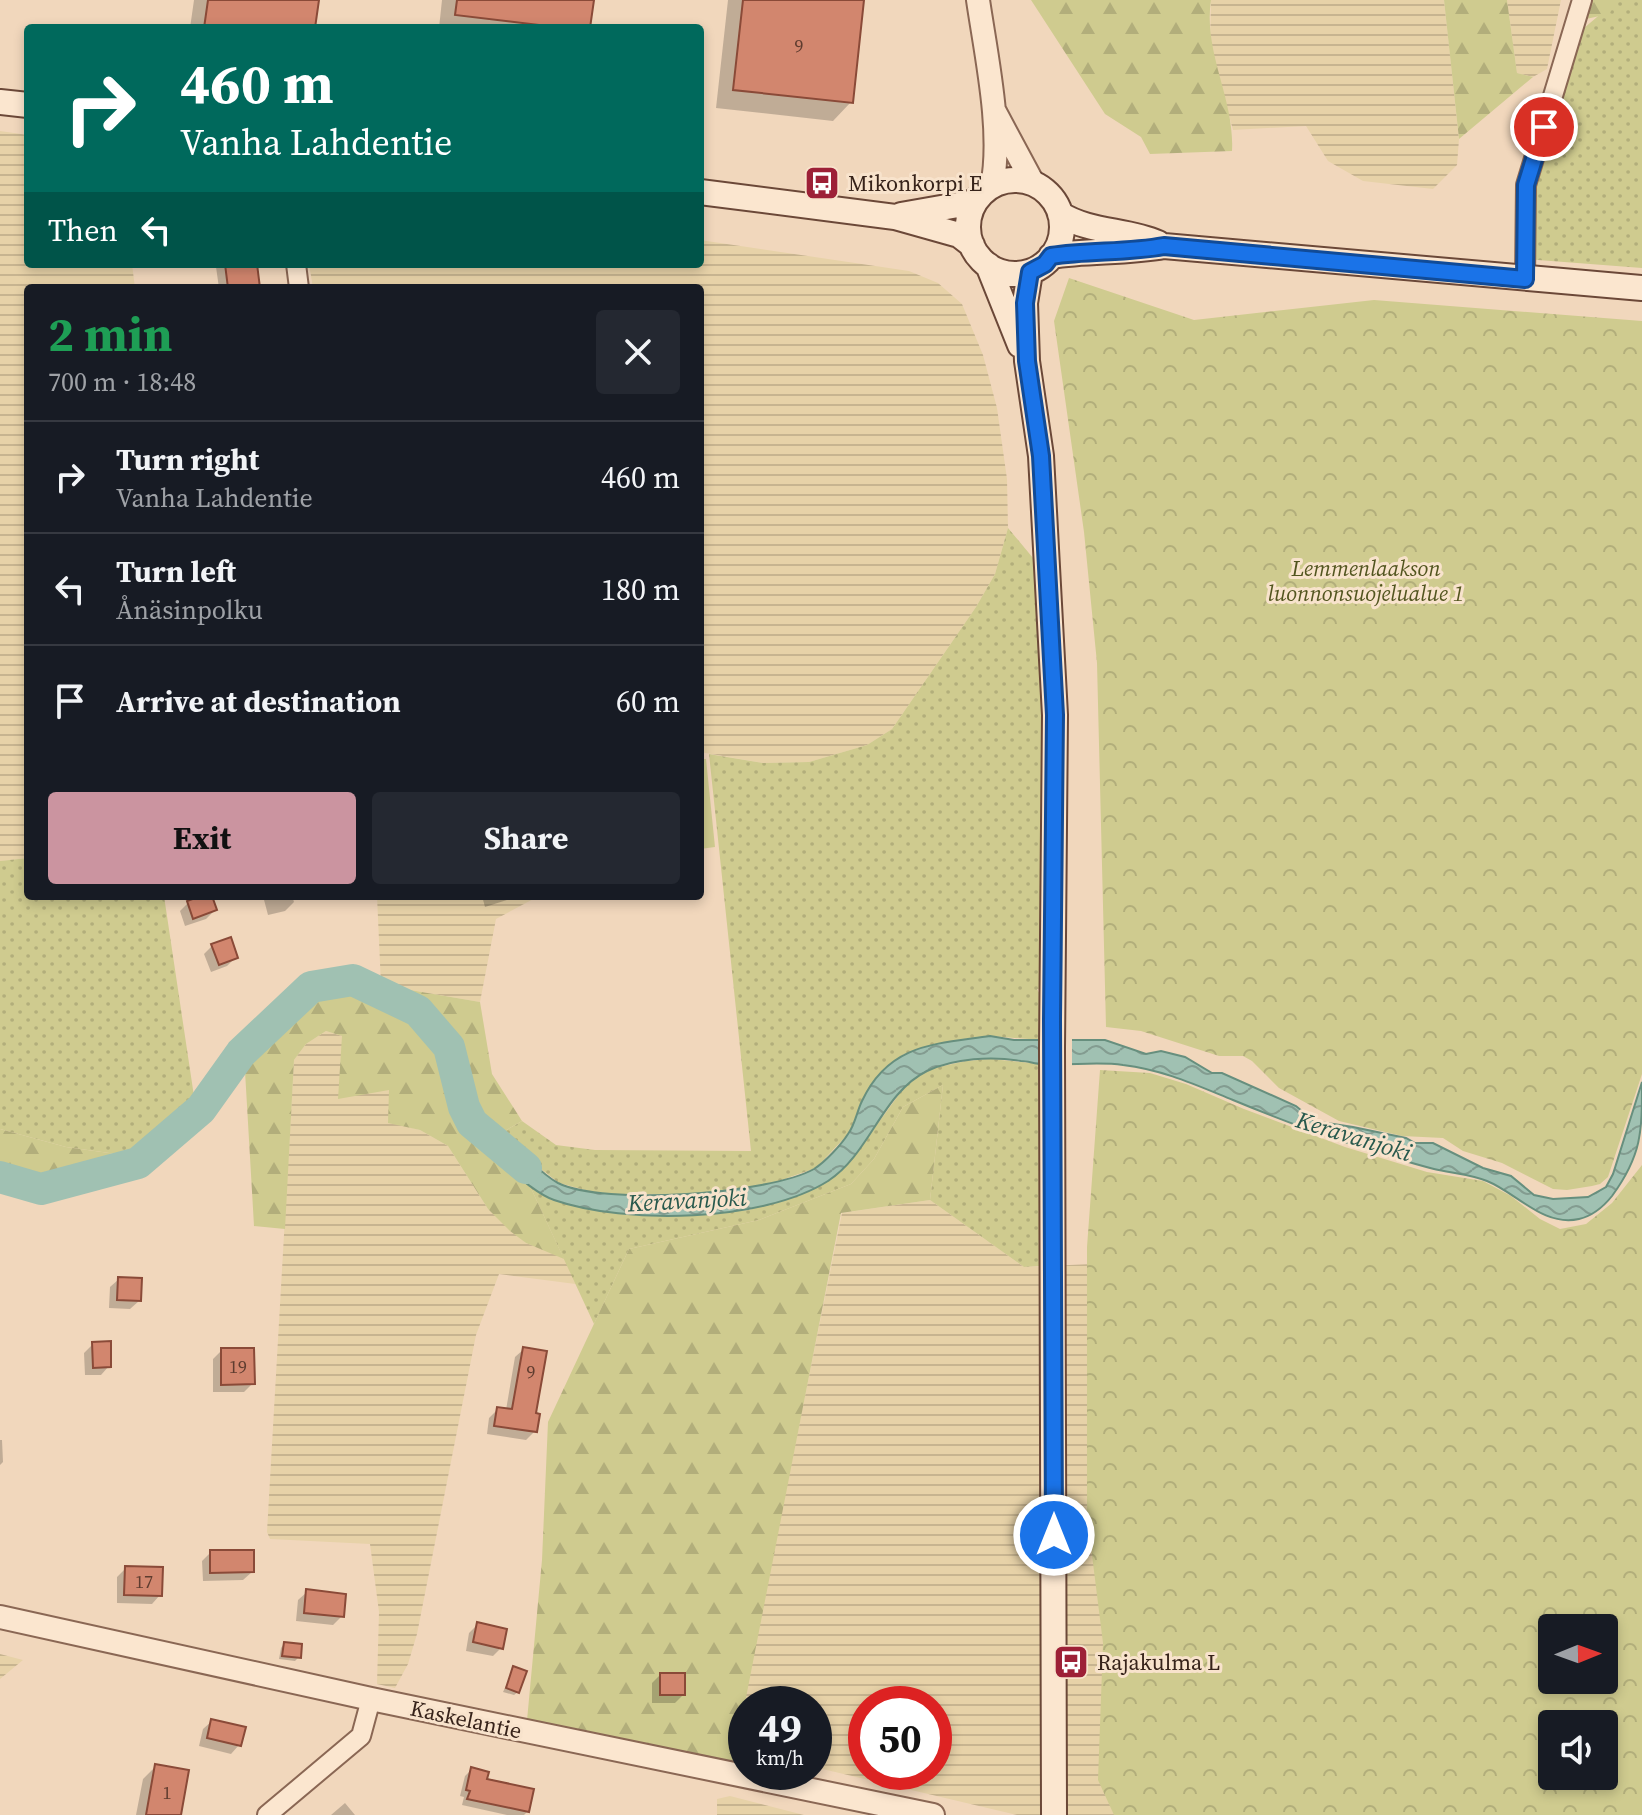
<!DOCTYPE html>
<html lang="en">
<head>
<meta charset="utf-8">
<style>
  :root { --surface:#171b24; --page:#242831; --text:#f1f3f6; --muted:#9ea1a6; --line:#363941; --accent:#cb94a0 }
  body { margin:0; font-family:"Source Serif 4",serif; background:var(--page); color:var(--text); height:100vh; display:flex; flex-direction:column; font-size:30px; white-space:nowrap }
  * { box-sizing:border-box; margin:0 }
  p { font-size:26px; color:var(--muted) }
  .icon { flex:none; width:44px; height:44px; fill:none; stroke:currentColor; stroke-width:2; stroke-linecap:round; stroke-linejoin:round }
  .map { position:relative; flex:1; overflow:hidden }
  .drawer { position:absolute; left:24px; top:284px; width:680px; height:616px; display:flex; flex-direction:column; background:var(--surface); border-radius:8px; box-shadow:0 4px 12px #0003 }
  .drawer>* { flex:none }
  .top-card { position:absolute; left:24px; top:24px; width:680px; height:244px; border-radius:8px; box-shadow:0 4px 12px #0003; background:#00695c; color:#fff; overflow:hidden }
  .needle { width:52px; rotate:89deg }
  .tools { position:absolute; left:1538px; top:1614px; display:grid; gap:16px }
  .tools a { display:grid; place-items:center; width:80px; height:80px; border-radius:8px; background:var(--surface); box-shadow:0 4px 12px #0003; font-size:40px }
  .speed { position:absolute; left:728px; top:1686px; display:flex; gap:16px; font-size:40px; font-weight:700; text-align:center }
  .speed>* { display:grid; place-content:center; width:104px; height:104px; border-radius:50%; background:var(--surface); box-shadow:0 4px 12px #0003; line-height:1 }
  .speed small { font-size:20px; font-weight:400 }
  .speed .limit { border:12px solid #d22; background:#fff; color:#111 }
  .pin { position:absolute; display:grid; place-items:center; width:68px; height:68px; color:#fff; margin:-34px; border:4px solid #fff; border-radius:50%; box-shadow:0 2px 8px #0007 }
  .me { position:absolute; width:88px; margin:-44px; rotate:0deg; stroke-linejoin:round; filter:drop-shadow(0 0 6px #0008) }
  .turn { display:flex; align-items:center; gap:28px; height:168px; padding:0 24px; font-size:36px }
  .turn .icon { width:104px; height:104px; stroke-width:2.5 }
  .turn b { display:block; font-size:56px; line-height:68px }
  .then { display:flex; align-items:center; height:76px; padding:0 24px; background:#0003; gap:16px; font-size:30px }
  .round { display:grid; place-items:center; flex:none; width:84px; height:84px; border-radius:8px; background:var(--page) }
  .headline { display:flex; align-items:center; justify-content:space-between; height:136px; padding:0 24px }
  h1 { font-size:48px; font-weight:700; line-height:60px; color:#1e9e55 }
  .button { display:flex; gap:16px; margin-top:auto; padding:16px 24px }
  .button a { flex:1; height:92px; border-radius:8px; background:var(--accent); color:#111; font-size:32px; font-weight:700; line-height:92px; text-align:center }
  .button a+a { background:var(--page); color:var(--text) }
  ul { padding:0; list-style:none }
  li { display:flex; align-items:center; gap:24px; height:112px; padding:0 24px; border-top:2px solid var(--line) }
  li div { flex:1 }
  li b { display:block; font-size:30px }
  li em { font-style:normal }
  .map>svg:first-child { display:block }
  .farmland { fill:url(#farmland-rules); fill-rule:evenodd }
  .grass { fill:url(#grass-dots) }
  .forest { fill:url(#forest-firs) }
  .park { fill:url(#park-crowns); fill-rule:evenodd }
  .pitch { fill:#cfcb8f }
  .water { fill:url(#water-waves); stroke:#678f7e; stroke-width:2 }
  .pier { fill:#f1d7bc }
  .shadow { fill:#0003 }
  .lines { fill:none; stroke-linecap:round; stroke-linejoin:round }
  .river { stroke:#a0c1b2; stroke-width:32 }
  .building { fill:#d2866e; stroke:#8a4a38; stroke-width:2 }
  .minor-casing { stroke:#8a6754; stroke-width:22 }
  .tertiary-casing { stroke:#8a6754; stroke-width:26 }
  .secondary-casing { stroke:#6b4838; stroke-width:28 }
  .minor { stroke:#fbe6cf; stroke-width:18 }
  .tertiary { stroke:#fbe6cf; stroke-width:22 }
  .secondary { stroke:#fbe6cf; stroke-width:24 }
  .route-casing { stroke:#114b97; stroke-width:20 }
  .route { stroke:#1a73e8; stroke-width:14 }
  .labels { text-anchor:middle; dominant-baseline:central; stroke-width:6; stroke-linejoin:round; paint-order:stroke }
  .number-label { font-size:18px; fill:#5e3c2f }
  .poi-label { font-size:22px; fill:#37231a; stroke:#f8e3cc; text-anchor:start }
  .park-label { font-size:22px; font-style:italic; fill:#52551f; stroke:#f8e3cc }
  .street-label { font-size:22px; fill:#37231a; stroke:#f8e3cc }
  .water-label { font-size:24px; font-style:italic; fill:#28594d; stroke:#f8e3cc }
</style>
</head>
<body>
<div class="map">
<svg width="1642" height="1815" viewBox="0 0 1642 1815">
  <defs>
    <pattern id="farmland-rules" width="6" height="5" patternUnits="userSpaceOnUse" patternTransform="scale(2)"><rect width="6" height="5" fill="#e7d2a8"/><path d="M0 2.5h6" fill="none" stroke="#c7b490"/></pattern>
    <pattern id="grass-dots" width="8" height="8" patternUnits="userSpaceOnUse" patternTransform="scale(2)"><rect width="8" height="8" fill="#cfcb8f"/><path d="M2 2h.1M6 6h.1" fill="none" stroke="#b2ae7b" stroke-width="1.8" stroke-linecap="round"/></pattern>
    <pattern id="forest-firs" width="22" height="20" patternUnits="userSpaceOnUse" patternTransform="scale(2)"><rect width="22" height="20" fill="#cfcb8f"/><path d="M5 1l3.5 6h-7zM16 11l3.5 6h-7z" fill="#b2ae7b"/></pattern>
    <pattern id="park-crowns" width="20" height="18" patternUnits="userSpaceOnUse" patternTransform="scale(2)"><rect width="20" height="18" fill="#cfcb8f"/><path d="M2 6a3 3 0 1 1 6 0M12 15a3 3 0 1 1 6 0" fill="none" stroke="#b2ae7b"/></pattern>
    <pattern id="water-waves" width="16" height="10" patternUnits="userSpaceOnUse" patternTransform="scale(2)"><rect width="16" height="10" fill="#a0c1b2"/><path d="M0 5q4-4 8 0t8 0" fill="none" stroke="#839c90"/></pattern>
  </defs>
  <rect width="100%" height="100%" fill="#f1d7bc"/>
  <path class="farmland" d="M 1211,0 L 1444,0 L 1459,139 L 1457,165 L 1433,189 L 1363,181 L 1328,161 L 1306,126 L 1233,130 L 1210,47 Z
    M 1507,0 L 1561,0 L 1547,69 L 1533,77 L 1517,73 Z
    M 0,131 L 28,135 L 28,264 L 132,264 L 135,288 L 28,288 L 28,858 L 0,861 Z
    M 700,240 L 909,271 L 938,283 L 962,304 L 983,355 L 997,408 L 1007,479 L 1008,528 L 995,574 L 976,607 L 892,729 L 867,745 L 809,762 L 763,763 L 700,752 L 700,288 L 313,288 L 309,264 L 700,264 Z
    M 377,896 L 539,896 L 496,919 L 480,1002 L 381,985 Z
    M 326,1031 L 342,1036 L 389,1090 L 389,1122 L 420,1130 L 448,1146 L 488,1209 L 526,1243 L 582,1262 L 583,1285 L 499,1274 L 476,1335 L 417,1634 L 408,1664 L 395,1688 L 377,1684 L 379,1612 L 370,1544 L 270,1539 L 267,1532 L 294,1060 L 306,1044 Z
    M 930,1200 L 1024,1267 L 1115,1263 L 1631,1288 L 1642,1815 L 1017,1815 L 814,1767 L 814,1704 L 746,1704 L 746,1751 L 734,1748 L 842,1213 ZM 1552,1628 L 1604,1628 L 1604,1680 L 1552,1680 ZM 866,1704 L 934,1704 L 934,1772 L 866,1772 ZM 1552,1724 L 1604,1724 L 1604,1776 L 1552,1776 Z
    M 0,1654 L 23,1660 L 0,1679 Z
    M 730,1796 L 804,1815 L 717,1815 L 717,1799 Z"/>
  <path class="grass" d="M 1617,0 L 1642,0 L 1642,268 L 1525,259 L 1524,220 L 1570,40 Z
    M 1008,528 L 1038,564 L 1052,992 L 1037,989 L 1041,996 L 1041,1040 L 990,1036 L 904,1054 L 885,1068 L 863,1098 L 849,1133 L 816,1168 L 767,1185 L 704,1194 L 600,1194 L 559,1183 L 532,1162 L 515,1144 L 496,1136 L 522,1121 L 556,1145 L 595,1150 L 751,1151 L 709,754 L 763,763 L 809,762 L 867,745 L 892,729 L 976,607 L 995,574 Z
    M 28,858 L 28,896 L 164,896 L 195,1103 L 138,1157 L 66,1147 L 0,1129 L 0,861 Z
    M 991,1059 L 1041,1064 L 1039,1266 L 1024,1267 L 930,1200 L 943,1085 L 903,1107 L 874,1159 L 851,1184 L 759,1220 L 629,1249 L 594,1324 L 529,1184 L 551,1200 L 653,1216 L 750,1210 L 852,1159 L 908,1082 L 930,1069 L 966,1061 Z"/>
  <path class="forest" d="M 1031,0 L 1211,0 C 1203,53 1235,99 1232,151 L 1150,154 L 1141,137 L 1105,114 Z
    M 1444,0 L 1507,0 L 1517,73 L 1533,77 L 1459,139 Z
    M 1592,0 L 1618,0 L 1609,14 L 1586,19 Z
    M 352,984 L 416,1015 L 445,1048 L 459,1106 L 469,1127 L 488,1152 L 529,1184 L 564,1259 L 526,1243 L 510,1231 L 488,1209 L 448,1146 L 420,1130 L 388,1123 L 389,1090 L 338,1099 L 342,1036 L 326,1031 L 306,1044 L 294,1060 L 285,1229 L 254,1226 L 244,1054 L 313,991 Z
    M 381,985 L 480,1002 L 492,1074 L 522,1121 L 496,1136 L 474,1120 L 468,1105 L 452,1045 L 420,1007 Z
    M 943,1085 L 930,1200 L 841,1213 L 731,1774 L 526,1731 L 542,1560 L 548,1422 L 629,1249 L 759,1220 L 851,1184 L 874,1159 L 903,1107 Z
    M 0,1129 L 66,1147 L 138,1157 L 41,1183 L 0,1171 Z"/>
  <path class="park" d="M 1069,278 L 1194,320 L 1374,300 L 1642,321 L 1642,1074 L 1608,1177 L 1600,1184 L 1592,1186 L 1567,1190 L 1553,1189 L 1502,1163 L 1463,1151 L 1443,1138 L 1402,1136 L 1339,1121 L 1279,1088 L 1252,1061 L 1243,1056 L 1219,1056 L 1141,1031 L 1106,1027 L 1097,663 L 1084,532 L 1054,321 Z
    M 1100,1070 L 1150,1073 L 1186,1084 L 1244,1109 L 1345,1147 L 1427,1172 L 1483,1181 L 1511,1196 L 1540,1219 L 1560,1229 L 1586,1224 L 1612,1203 L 1642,1165 L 1642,1815 L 1114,1815 L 1098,1780 L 1103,1643 L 1087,1515 L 1087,1247 ZM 1552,1628 L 1604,1628 L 1604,1680 L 1552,1680 ZM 1552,1724 L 1604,1724 L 1604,1776 L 1552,1776 Z"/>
  <path class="pitch" d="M 700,759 L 706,759 L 715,847 L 700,849 Z"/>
  <path class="water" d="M 990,1036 L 1014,1040 L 1105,1040 L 1146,1054 L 1161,1051 L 1185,1057 L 1212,1073 L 1222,1073 L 1296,1106 L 1314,1121 L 1353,1127 L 1406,1138 L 1415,1143 L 1433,1143 L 1483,1168 L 1511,1176 L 1534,1195 L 1553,1199 L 1588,1197 L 1606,1187 L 1613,1174 L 1642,1082 C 1642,1132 1642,1155 1612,1196 C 1604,1206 1592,1216 1579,1219 C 1543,1227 1517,1193 1487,1181 C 1470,1174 1451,1173 1434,1169 C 1403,1161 1372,1151 1342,1141 C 1305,1129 1269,1115 1233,1100 C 1196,1085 1164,1070 1123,1065 C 1096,1061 1069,1066 1042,1064 C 1035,1064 1028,1061 1021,1061 C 992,1056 955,1058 927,1071 C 882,1093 870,1154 828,1181 C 763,1222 626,1225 554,1200 C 534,1193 506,1166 488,1152 L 496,1136 C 524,1148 534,1170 558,1183 C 604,1206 769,1194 814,1169 C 825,1162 841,1145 848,1134 C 855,1125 857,1111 862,1101 C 889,1043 936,1044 990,1036 Z"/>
  <path class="pier" d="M 1041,1036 L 1072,1037 L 1072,1066 L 1041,1068 Z"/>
  <path class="shadow" d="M 194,0 L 317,0 L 313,28 L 190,28 Z
    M 442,0 L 592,0 L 588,28 L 439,28 Z
    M 728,0 L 862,0 L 851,102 L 833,121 L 716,108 Z
    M 219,264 L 255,264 L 258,288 L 219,288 L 216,267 Z
    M 170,284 L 170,288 L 143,288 L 144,287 Z
    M 210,896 L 215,910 L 206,919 L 185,926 L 180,911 L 188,903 Z
    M 263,896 L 292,896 L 294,902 L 285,911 L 268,915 Z
    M 482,896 L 519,896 L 485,907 Z
    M 212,946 L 236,957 L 227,966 L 211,972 L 204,954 Z
    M 119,1279 L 139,1301 L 130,1309 L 109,1308 L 110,1287 Z
    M 93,1344 L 109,1366 L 101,1375 L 85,1375 L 84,1353 Z
    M 524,1349 L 535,1431 L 526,1440 L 487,1434 L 489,1418 L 498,1409 L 506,1410 L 515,1357 Z
    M 222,1350 L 253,1383 L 244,1392 L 213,1392 L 213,1359 Z
    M 0,1440 L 2,1440 L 3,1462 L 0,1465 Z
    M 211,1552 L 252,1572 L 243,1580 L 203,1581 L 202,1561 Z
    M 126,1568 L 160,1595 L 152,1604 L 117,1603 L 117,1577 Z
    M 307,1592 L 342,1616 L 333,1625 L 296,1621 L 298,1600 Z
    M 478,1624 L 501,1648 L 493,1656 L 466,1651 L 469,1633 Z
    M 284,1644 L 299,1657 L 295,1661 L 279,1659 L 281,1648 Z
    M 514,1669 L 518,1692 L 514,1695 L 503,1692 Z
    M 660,1675 L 683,1695 L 675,1703 L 652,1703 L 652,1683 Z
    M 212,1721 L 239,1745 L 231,1754 L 199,1746 L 203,1729 Z
    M 156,1766 L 179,1815 L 136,1815 L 143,1779 Z
    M 472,1769 L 484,1780 L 528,1811 L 524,1815 L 507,1815 L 462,1805 L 464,1797 L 460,1796 L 465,1776 Z
    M 345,1803 L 355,1815 L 331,1815 Z"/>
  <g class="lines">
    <path class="river" d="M 0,1177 L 41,1189 L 138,1163 L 201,1109 L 241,1053 L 311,987 L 353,980 L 418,1011 L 449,1047 L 464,1107 L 472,1123 L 526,1168"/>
  </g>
  <path class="building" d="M 208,0 L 319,0 L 315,28 L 204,28 Z
    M 457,0 L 594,0 L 590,28 L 564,28 L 455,15 Z
    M 743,0 L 864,0 L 853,103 L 733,90 Z
    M 225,264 L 257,264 L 260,288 L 228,288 Z
    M 201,896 L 212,896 L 217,910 L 193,919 L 187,901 Z
    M 231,937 L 238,958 L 219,965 L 211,944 Z
    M 118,1277 L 142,1278 L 141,1301 L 117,1300 Z
    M 111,1341 L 111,1367 L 93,1368 L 92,1342 Z
    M 523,1347 L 547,1351 L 536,1413 L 540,1414 L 537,1432 L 494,1426 L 497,1407 L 512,1409 Z
    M 221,1348 L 254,1348 L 255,1384 L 221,1385 Z
    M 210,1550 L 254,1550 L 254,1572 L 210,1573 Z
    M 125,1566 L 163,1567 L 162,1596 L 124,1595 Z
    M 306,1589 L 346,1594 L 344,1617 L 304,1613 Z
    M 477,1622 L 507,1629 L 503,1649 L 473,1642 Z
    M 284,1642 L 302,1644 L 301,1658 L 282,1656 Z
    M 513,1666 L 527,1671 L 519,1693 L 506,1688 Z
    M 660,1673 L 685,1673 L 685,1695 L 660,1695 Z
    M 211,1719 L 246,1727 L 241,1746 L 207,1738 Z
    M 155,1764 L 189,1770 L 181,1815 L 146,1815 Z
    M 471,1767 L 489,1772 L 487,1779 L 534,1789 L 529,1812 L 467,1799 L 470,1791 L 466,1790 Z"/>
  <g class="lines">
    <g class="minor-casing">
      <path id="minor" d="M 296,264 L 299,288
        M 1525,279 L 1526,185 L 1582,0
        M 267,1815 L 361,1736 L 371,1699"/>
    </g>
    <g class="tertiary-casing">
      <path id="tertiary" d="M 978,0 C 986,55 1003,132 992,186
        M 995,112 L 1033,183
        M 0,1617 L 371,1699 L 933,1815"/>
    </g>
    <g class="secondary-casing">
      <path id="secondary" d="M 0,102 L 28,105
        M968 227a47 47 0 1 1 94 0a47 47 0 1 1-94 0Z
        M 700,192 L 895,217 L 959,235 L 972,245
        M 1060,214 C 1090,233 1126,229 1158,243
        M 901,215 L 975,202
        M 1051,256 C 1089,250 1127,253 1164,246 L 1642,288
        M 988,265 L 1020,345
        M 1030,272 L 1025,303 L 1027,361 L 1041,456 L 1055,715 L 1052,1048 L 1054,1815"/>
    </g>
    <use href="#minor" class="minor"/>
    <use href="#tertiary" class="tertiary"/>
    <use href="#secondary" class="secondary"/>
  </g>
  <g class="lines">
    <g class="route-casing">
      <path id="route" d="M 1054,1535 L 1052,1020 L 1055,715 L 1041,456 L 1027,361 L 1025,303 L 1030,272 L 1045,264 L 1051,256 C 1089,250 1127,253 1164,246 L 1525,279 L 1526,185 L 1544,127"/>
    </g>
    <use href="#route" class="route"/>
  </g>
  <defs>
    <g id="bus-square" transform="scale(1.8)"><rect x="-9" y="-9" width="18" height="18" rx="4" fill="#9d2037" stroke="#f8e3cc"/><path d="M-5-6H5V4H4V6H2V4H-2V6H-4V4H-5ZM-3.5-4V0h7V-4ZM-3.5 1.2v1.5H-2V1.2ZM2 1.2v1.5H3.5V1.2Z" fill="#fff"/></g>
  </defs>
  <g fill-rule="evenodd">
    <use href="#bus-square" x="822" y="183"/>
    <use href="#bus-square" x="1071" y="1662"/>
  </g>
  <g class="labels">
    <g class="number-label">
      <text x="799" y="45">9</text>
      <text x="238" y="1366">19</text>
      <text x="531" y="1371">9</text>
      <text x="144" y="1581">17</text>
      <text x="167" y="1792">1</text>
    </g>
    <g class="poi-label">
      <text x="848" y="183">Mikonkorpi E</text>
      <text x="1097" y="1662">Rajakulma L</text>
    </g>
    <g class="park-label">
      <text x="1366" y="568">Lemmenlaakson<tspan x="1366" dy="25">luonnonsuojelualue 1</tspan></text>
    </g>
    <g class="street-label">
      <text transform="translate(466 1719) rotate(12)">Kaskelantie</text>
    </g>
    <g class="water-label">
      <text transform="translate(1354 1136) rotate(17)">Keravanjoki</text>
      <text transform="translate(687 1200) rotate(-3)">Keravanjoki</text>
    </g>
  </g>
</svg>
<div class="tools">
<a><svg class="needle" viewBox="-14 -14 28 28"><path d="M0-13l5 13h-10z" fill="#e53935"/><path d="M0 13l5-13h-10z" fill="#9ea1a6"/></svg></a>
<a><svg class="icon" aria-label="sound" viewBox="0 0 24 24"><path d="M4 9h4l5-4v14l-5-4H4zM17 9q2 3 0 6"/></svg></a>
</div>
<div class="speed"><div>49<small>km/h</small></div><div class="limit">50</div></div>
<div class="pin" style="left:1544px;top:127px;background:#d93025"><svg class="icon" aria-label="arrive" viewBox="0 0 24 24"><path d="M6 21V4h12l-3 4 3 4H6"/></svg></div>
<svg class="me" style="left:1054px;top:1535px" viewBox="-20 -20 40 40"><circle r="17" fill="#1a73e8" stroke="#fff" stroke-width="3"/><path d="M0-11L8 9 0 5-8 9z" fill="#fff"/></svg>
<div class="top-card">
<div class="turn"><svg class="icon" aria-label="right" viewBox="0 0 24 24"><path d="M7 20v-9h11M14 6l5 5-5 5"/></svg><div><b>460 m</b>Vanha Lahdentie</div></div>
<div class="then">Then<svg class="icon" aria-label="left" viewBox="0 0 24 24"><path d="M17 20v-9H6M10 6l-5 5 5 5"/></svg></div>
</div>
<section class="drawer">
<div class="headline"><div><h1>2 min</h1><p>700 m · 18:48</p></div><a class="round"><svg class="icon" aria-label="close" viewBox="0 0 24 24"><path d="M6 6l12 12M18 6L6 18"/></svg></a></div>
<ul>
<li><svg class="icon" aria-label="right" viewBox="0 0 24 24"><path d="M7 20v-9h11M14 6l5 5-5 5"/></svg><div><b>Turn right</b><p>Vanha Lahdentie</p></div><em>460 m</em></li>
<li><svg class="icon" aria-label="left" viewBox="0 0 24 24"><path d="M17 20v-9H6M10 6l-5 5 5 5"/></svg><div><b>Turn left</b><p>Ånäsinpolku</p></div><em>180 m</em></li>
<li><svg class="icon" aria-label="arrive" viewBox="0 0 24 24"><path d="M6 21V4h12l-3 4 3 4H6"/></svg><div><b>Arrive at destination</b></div><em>60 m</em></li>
</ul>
<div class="button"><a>Exit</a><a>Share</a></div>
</section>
</div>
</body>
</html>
